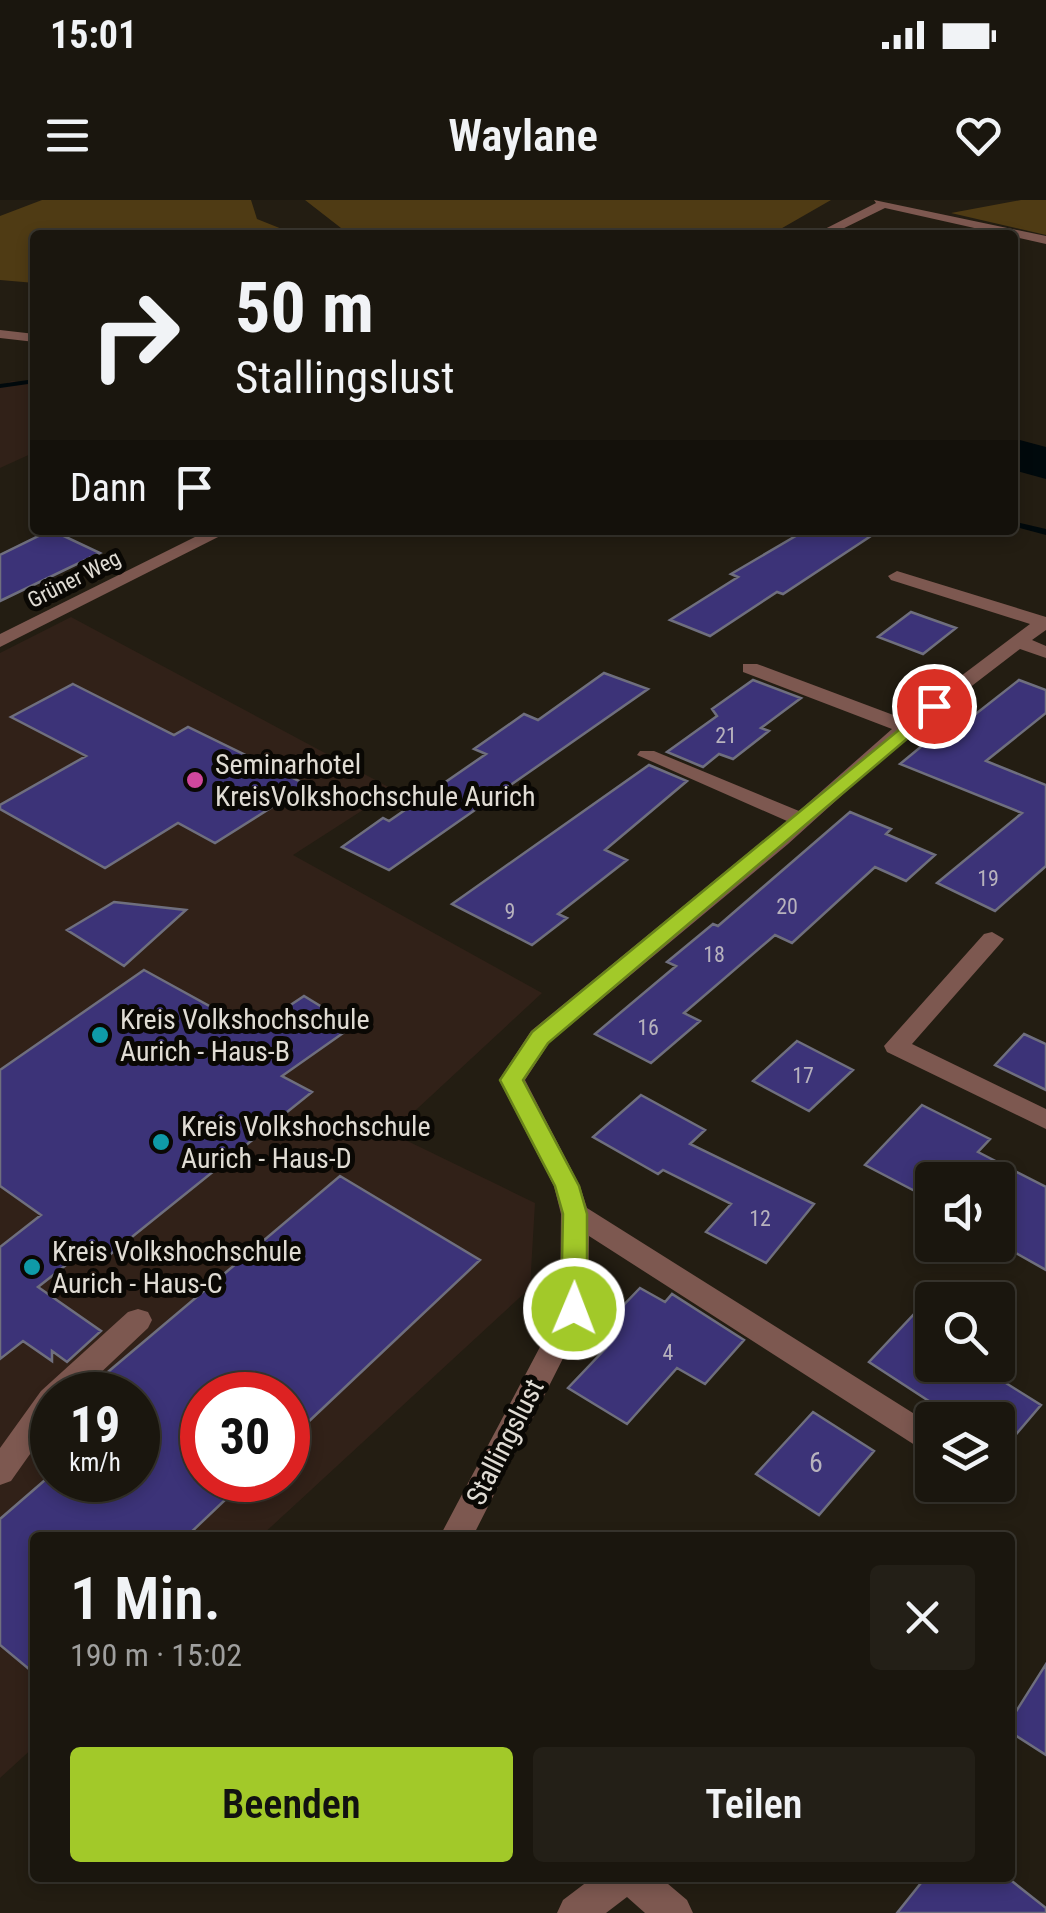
<!DOCTYPE html>
<html lang="de">
<head>
<meta charset="utf-8">
<style>
  :root { --surface:#1a160e; --page:#231f17; --text:#f1f3f6; --muted:#9f9f9e; --line:#38352e; --accent:#a2c929 }
  body { margin:0; font-family:"Roboto Condensed",sans-serif; background:var(--page); color:var(--text); height:100vh; display:flex; flex-direction:column; font-size:38px; white-space:nowrap }
  * { box-sizing:border-box; margin:0 }
  p { font-size:32px; color:var(--muted) }
  .icon { flex:none; width:55px; height:55px; fill:none; stroke:currentColor; stroke-width:2; stroke-linecap:round; stroke-linejoin:round }
  .map { position:relative; flex:1; overflow:hidden }
  .sheet { position:absolute; left:30px; top:1332px; width:985px; height:350px; display:flex; flex-direction:column; background:var(--surface); border-radius:10px; box-shadow:0 5px 15px #0003,0 0 0 2px var(--line) }
  .sheet>* { flex:none }
  .hud { position:absolute; left:30px; top:30px; width:988px; height:305px; border-radius:10px; box-shadow:0 5px 15px #0003,0 0 0 2px var(--line); background:#1a160e; color:var(--text); overflow:hidden }
  .controls { position:absolute; left:915px; top:962px; display:grid; gap:20px }
  .controls a { display:grid; place-items:center; width:100px; height:100px; border-radius:10px; background:var(--surface); box-shadow:0 5px 15px #0003,0 0 0 2px var(--line); font-size:50px }
  .speed { position:absolute; left:30px; top:1172px; display:flex; gap:20px; font-size:50px; font-weight:700; text-align:center }
  .speed>* { display:grid; place-content:center; width:130px; height:130px; border-radius:50%; background:var(--surface); box-shadow:0 5px 15px #0003,0 0 0 2px var(--line); line-height:1 }
  .speed small { font-size:25px; font-weight:400 }
  .speed .limit { border:15px solid #d22; background:#fff; color:#111 }
  .pin { position:absolute; display:grid; place-items:center; width:85px; height:85px; color:#fff; margin:-42px; border:5px solid #fff; border-radius:50%; box-shadow:0 2px 10px #0007 }
  .me { position:absolute; width:110px; margin:-55px; rotate:1deg; stroke-linejoin:round; filter:drop-shadow(0 0 8px #0008) }
  .turn { display:flex; align-items:center; gap:35px; height:210px; padding:0 40px; font-size:45px }
  .turn .icon { width:130px; height:130px; stroke-width:2.5 }
  .turn b { display:block; font-size:70px; line-height:85px }
  .then { display:flex; align-items:center; height:95px; padding:0 40px; background:#0003; gap:20px; font-size:38px }
  .round { display:grid; place-items:center; flex:none; width:105px; height:105px; border-radius:10px; background:var(--page) }
  .headline { display:flex; align-items:center; justify-content:space-between; height:170px; padding:0 40px }
  h1 { font-size:60px; font-weight:600; line-height:75px }
  .button { display:flex; gap:20px; margin-top:auto; padding:20px 40px }
  .button a { flex:1; height:115px; border-radius:10px; background:var(--accent); color:#111; font-size:40px; font-weight:600; line-height:115px; text-align:center }
  .button a+a { background:var(--page); color:var(--text) }
  .status { display:flex; justify-content:space-between; align-items:center; height:70px; padding:0 50px; background:var(--surface); direction:ltr }
  .status svg { height:28px; fill:currentColor }
  header { display:flex; justify-content:space-between; align-items:center; height:130px; padding:0 40px; background:var(--surface); font-size:45px; font-weight:600 }
  .map>svg:first-child { display:block }
  .education { fill:#312118; fill-rule:evenodd }
  .green { fill:#4f3b14 }
  .water { fill:#00090c }
  .lines { fill:none; stroke-linecap:round; stroke-linejoin:round }
  .stream { fill:#00090c; fill-rule:evenodd }
  .building { fill:#3c3378; stroke:#6f6f7e; stroke-width:2.5 }
  .minor { fill:#7d5850; fill-rule:evenodd }
  .route { fill:#a2c929; stroke:#69831b; stroke-width:2.5 }
  .hotel-dot { fill:#d1479c; stroke:#0a0804; stroke-width:4 }
  .culture-dot { fill:#0f9aa8; stroke:#0a0804; stroke-width:4 }
  .labels { text-anchor:middle; dominant-baseline:central; stroke-width:10; stroke-linejoin:round; paint-order:stroke }
  .far-street-label { font-size:22px; fill:#e0dcd4; stroke:#0a0804 }
  .number-label { font-size:22px; fill:#b7b2bd }
  .poi-label { font-size:28px; fill:#e0dcd4; stroke:#0a0804; text-anchor:start }
  .street-label { font-size:28px; fill:#e0dcd4; stroke:#0a0804 }
  .near-number-label { font-size:28px; fill:#b7b2bd }
</style>
</head>
<body>
<div class="status"><b>15:01</b><svg viewBox="0 0 49 12"><path d="M0 12V9h3v3zM5 12V6h3v6zM10 12V3h3v9zM15 12V0h3v12zM26 1h20v11H26zM47 4h2v5h-2z"/></svg></div>
<header><svg class="icon" aria-label="menu" viewBox="0 0 24 24"><path d="M4 6h16M4 12h16M4 18h16"/></svg>Waylane<svg class="icon" aria-label="heart" viewBox="0 0 24 24"><path d="M12 20l-8-8c-3-5 5-10 8-4 3-6 11-1 8 4z"/></svg></header>
<div class="map">
<svg width="1046" height="1713" viewBox="0 0 1046 1713">
  <rect width="100%" height="100%" fill="#231d12"/>
  <path class="education" d="M 12,181 L 35,184 L 35,252 L 0,268 L 0,186 Z
    M 71,417 L 394,590 L 293,655 L 542,793 L 391,933 L 535,1003 L 530,1088 L 260,1337 L 35,1338 L 35,1546 L 0,1578 L 0,453 ZM 52,1195 L 138,1195 L 138,1280 L 52,1280 ZM 202,1195 L 288,1195 L 288,1280 L 202,1280 Z"/>
  <path class="green" d="M 42,0 L 251,0 L 257,19 L 297,35 L 35,35 L 35,83 L 0,80 L 0,16 Z
    M 305,0 L 831,0 L 770,35 L 350,35 Z
    M 1021,0 L 1046,0 L 1046,35 L 951,13 Z"/>
  <path class="water" d="M 1012,238 L 1046,247 L 1046,279 L 1013,270 Z"/>
  <g class="lines">
    <path class="stream" d="M 35,179 L 35,183 L 0,188 L 0,184 Z
      M 1012,321 L 1046,329 L 1046,335 L 1012,326 Z"/>
  </g>
  <path class="building" d="M 51,330 L 100,353 L 0,401 L 0,355 Z
    M 806,330 L 880,330 L 783,394 L 777,392 L 710,436 L 670,420 L 738,377 L 731,374 Z
    M 911,412 L 956,428 L 923,454 L 878,437 Z
    M 604,473 L 648,489 L 389,670 L 342,647 L 383,618 L 389,621 L 486,554 L 474,549 L 524,514 L 538,520 Z
    M 753,480 L 801,498 L 761,528 L 769,531 L 733,559 L 719,554 L 703,567 L 667,552 L 717,516 L 712,509 Z
    M 1019,480 L 1046,490 L 1046,513 L 986,561 L 1046,585 L 1046,666 L 995,711 L 937,683 L 1022,613 L 900,564 L 945,527 L 954,531 Z
    M 73,484 L 174,535 L 188,527 L 307,585 L 215,643 L 178,623 L 105,668 L 0,609 L 0,605 L 86,556 L 11,517 Z
    M 649,565 L 687,581 L 605,650 L 627,660 L 558,714 L 567,718 L 532,745 L 452,704 Z
    M 850,612 L 891,629 L 886,634 L 935,655 L 906,681 L 875,667 L 792,743 L 775,735 L 684,813 L 700,821 L 651,863 L 595,834 L 676,766 L 667,762 L 713,724 L 718,726 Z
    M 114,702 L 186,710 L 124,766 L 67,730 Z
    M 144,770 L 253,830 L 304,796 L 353,826 L 282,876 L 312,892 L 107,1057 L 89,1047 L 38,1087 L 101,1131 L 67,1162 L 52,1151 L 52,1161 L 23,1141 L 0,1159 L 0,1047 L 41,1015 L 0,986 L 0,870 Z
    M 1024,834 L 1046,844 L 1046,890 L 995,865 Z
    M 797,841 L 853,870 L 809,911 L 753,881 Z
    M 641,895 L 705,930 L 690,944 L 814,1004 L 766,1063 L 706,1032 L 731,1004 L 663,970 L 658,974 L 593,937 Z
    M 922,905 L 990,939 L 978,952 L 1046,987 L 1046,1070 L 998,1043 L 998,980 L 932,980 L 932,1000 L 865,965 Z
    M 340,976 L 480,1060 L 288,1241 L 288,1195 L 202,1195 L 202,1280 L 246,1280 L 185,1338 L 35,1338 L 35,1474 L 0,1445 L 0,1319 L 45,1280 L 138,1280 L 138,1195 L 113,1195 L 96,1182 Z
    M 640,1088 L 665,1102 L 672,1094 L 744,1140 L 705,1184 L 677,1168 L 627,1224 L 568,1188 L 606,1148 L 591,1139 Z
    M 932,1095 L 932,1165 L 977,1165 L 1041,1205 L 1012,1239 L 998,1231 L 998,1220 L 958,1220 L 869,1162 Z
    M 813,1212 L 874,1251 L 819,1315 L 756,1274 Z
    M 1046,1464 L 1046,1555 L 1010,1532 L 1010,1521 Z
    M 925,1678 L 1008,1678 L 1046,1708 L 1046,1713 L 897,1713 Z"/>
  <g class="lines">
    <path class="minor" d="M 874,0 L 1046,36 L 1046,44 L 885,8 L 830,35 L 813,35 L 876,3 Z
      M 0,130 L 35,134 L 35,142 L 0,138 Z
      M 209,330 L 232,330 L 0,447 L 0,434 Z
      M 897,371 L 1046,417 L 1046,430 L 1032,440 L 1046,446 L 1046,458 L 1020,449 L 913,531 L 788,644 L 549,843 L 525,880 L 580,986 L 587,1008 L 932,1225 L 932,1252 L 921,1249 L 589,1036 L 588,1109 L 472,1338 L 439,1338 L 560,1109 L 561,1014 L 554,986 L 499,880 L 531,831 L 787,621 L 637,555 L 640,551 L 654,551 L 799,611 L 892,529 L 743,472 L 743,464 L 757,464 L 904,519 L 1030,424 L 891,380 L 888,376 Z
      M 992,732 L 1004,739 L 1000,744 L 912,844 L 1046,909 L 1046,929 L 887,852 L 884,846 L 984,734 Z
      M 138,1109 L 148,1112 L 152,1120 L 148,1128 L 77,1195 L 52,1195 L 52,1223 L 11,1281 L 0,1285 L 0,1248 L 41,1191 L 128,1112 Z
      M 592,1678 L 661,1678 L 687,1700 L 693,1713 L 645,1713 L 627,1697 L 606,1713 L 557,1713 L 563,1700 Z"/>
  </g>
  <path class="route" d="M 934,501 L 944,506 L 941,510 L 548,843 L 523,880 L 579,986 L 587,1014 L 587,1109 L 583,1116 L 565,1116 L 561,1109 L 563,1014 L 555,986 L 500,880 L 532,832 Z"/>
  <circle class="hotel-dot" cx="195" cy="580" r="10"/>
  <g class="culture-dot">
    <circle cx="100" cy="835" r="10"/>
    <circle cx="161" cy="942" r="10"/>
    <circle cx="32" cy="1067" r="10"/>
  </g>
  <g class="labels">
    <g class="far-street-label">
      <text transform="translate(74 379) rotate(-27)">Grüner Weg</text>
    </g>
    <g class="number-label">
      <text x="726" y="535">21</text>
      <text x="988" y="678">19</text>
      <text x="787" y="706">20</text>
      <text x="510" y="711">9</text>
      <text x="714" y="754">18</text>
      <text x="648" y="827">16</text>
      <text x="803" y="875">17</text>
      <text x="760" y="1018">12</text>
      <text x="668" y="1152">4</text>
    </g>
    <g class="poi-label">
      <text x="215" y="564">Seminarhotel<tspan x="215" dy="32">KreisVolkshochschule Aurich</tspan></text>
      <text x="120" y="819">Kreis Volkshochschule<tspan x="120" dy="32">Aurich - Haus-B</tspan></text>
      <text x="181" y="926">Kreis Volkshochschule<tspan x="181" dy="32">Aurich - Haus-D</tspan></text>
      <text x="52" y="1051">Kreis Volkshochschule<tspan x="52" dy="32">Aurich - Haus-C</tspan></text>
    </g>
    <g class="street-label">
      <text transform="translate(505 1242) rotate(-63)">Stallingslust</text>
    </g>
    <g class="near-number-label">
      <text x="816" y="1262">6</text>
    </g>
  </g>
</svg>
<div class="controls">
<a><svg class="icon" aria-label="sound" viewBox="0 0 24 24"><path d="M4 9h4l5-4v14l-5-4H4zM17 9q2 3 0 6"/></svg></a>
<a><svg class="icon" aria-label="search" viewBox="0 0 24 24"><circle cx="10" cy="10" r="6"/><path d="M15 15l6 6"/></svg></a>
<a><svg class="icon" aria-label="layers" viewBox="0 0 24 24"><path d="M12 4l9 5-9 5-9-5zM3 14l9 5 9-5"/></svg></a>
</div>
<div class="speed"><div>19<small>km/h</small></div><div class="limit">30</div></div>
<div class="pin" style="left:934px;top:506px;background:#d93025"><svg class="icon" aria-label="arrive" viewBox="0 0 24 24"><path d="M6 21V4h12l-3 4 3 4H6"/></svg></div>
<svg class="me" style="left:574px;top:1109px" viewBox="-20 -20 40 40"><circle r="17" fill="#a2c929" stroke="#fff" stroke-width="3"/><path d="M0-11L8 9 0 5-8 9z" fill="#fff"/></svg>
<div class="hud">
<div class="turn"><svg class="icon" aria-label="right" viewBox="0 0 24 24"><path d="M7 20v-9h11M14 6l5 5-5 5"/></svg><div><b>50 m</b>Stallingslust</div></div>
<div class="then">Dann<svg class="icon" aria-label="arrive" viewBox="0 0 24 24"><path d="M6 21V4h12l-3 4 3 4H6"/></svg></div>
</div>
<section class="sheet">
<div class="headline"><div><h1>1 Min.</h1><p>190 m · 15:02</p></div><a class="round"><svg class="icon" aria-label="close" viewBox="0 0 24 24"><path d="M6 6l12 12M18 6L6 18"/></svg></a></div>
<div class="button"><a>Beenden</a><a>Teilen</a></div>
</section>
</div>
</body>
</html>
